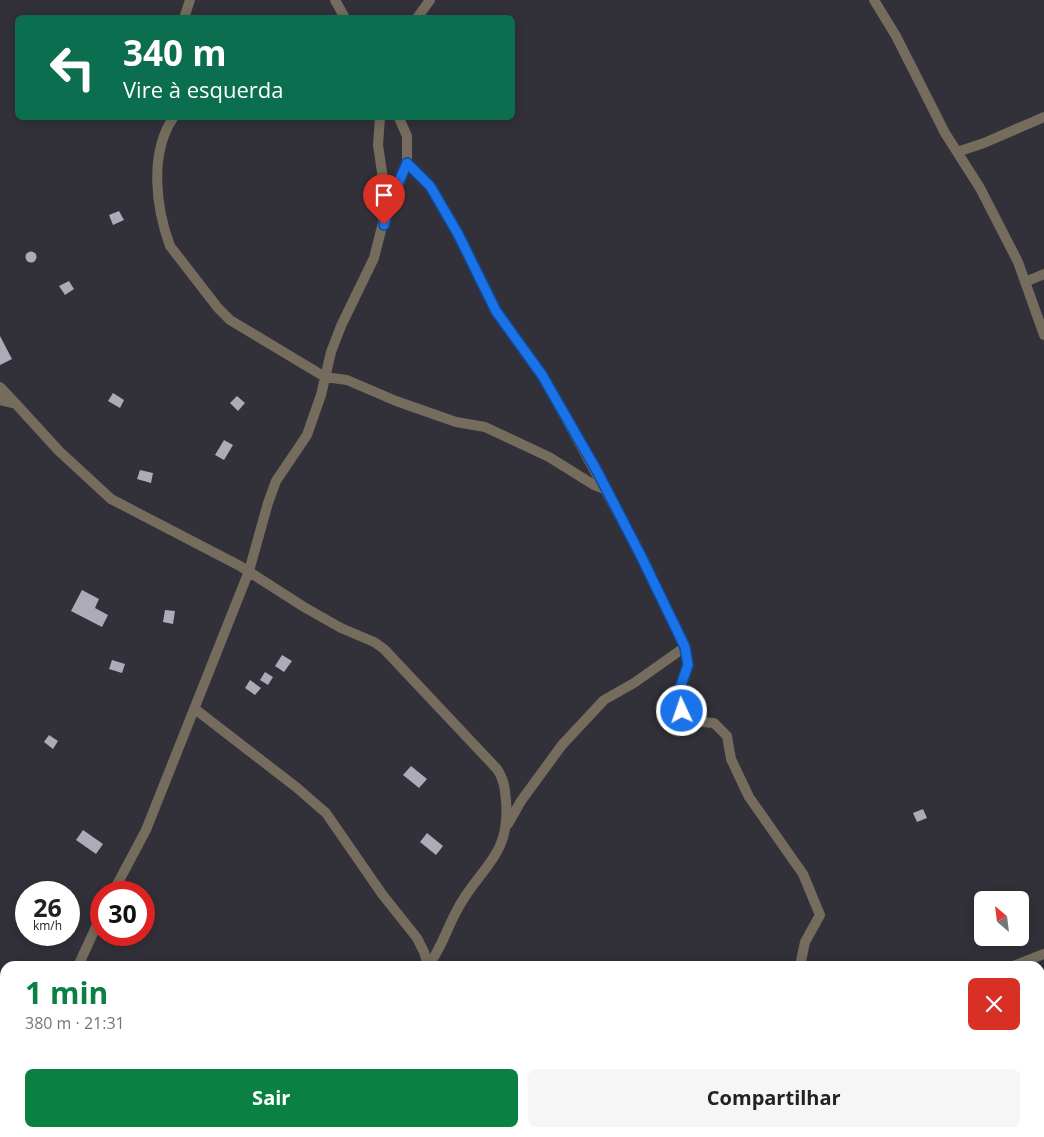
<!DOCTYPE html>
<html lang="pt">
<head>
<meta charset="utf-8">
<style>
  :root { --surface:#fff; --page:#f6f6f6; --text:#222; --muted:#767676; --accent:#0b8043 }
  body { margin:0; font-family:"Open Sans",sans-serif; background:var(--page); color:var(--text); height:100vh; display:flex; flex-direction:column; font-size:19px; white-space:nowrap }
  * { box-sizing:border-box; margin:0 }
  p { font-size:16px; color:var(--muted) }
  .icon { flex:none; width:28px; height:28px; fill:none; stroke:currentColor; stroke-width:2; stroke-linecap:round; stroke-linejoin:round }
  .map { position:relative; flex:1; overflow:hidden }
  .panel { position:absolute; left:0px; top:961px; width:1045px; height:176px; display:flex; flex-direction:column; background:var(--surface); border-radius:15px 15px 0 0; box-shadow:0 2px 12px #0003 }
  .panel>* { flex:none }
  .guide { position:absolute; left:15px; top:15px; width:500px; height:105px; border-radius:8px; box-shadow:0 2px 12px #0003; background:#0b6e4f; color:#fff; overflow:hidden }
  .needle { width:32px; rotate:332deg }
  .tools { position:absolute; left:974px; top:891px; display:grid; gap:10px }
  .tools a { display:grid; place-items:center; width:55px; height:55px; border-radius:8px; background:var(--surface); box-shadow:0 2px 12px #0003; font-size:25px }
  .speed { position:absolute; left:15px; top:881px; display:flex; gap:10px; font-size:25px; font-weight:700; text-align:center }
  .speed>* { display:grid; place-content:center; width:65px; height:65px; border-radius:50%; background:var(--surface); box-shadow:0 2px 12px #0003; line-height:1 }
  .speed small { font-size:12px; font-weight:400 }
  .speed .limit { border:8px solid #d22; background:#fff; color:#111 }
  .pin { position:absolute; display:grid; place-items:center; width:42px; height:42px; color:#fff; margin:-51px -21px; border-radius:50% 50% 50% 0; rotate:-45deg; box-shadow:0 0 5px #0007 }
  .pin .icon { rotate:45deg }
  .me { position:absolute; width:55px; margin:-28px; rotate:357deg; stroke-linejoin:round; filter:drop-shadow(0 0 4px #0008) }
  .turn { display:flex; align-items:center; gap:18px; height:105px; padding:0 25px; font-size:22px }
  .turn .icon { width:65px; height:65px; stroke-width:2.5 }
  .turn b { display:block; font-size:35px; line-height:42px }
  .round { display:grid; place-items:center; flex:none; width:52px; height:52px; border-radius:8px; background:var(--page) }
  .overview { display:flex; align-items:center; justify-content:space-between; height:85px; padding:0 25px }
  h1 { font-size:30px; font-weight:700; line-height:38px; color:var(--accent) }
  .cta { display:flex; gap:10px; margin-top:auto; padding:10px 25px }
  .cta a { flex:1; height:58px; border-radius:8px; background:var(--accent); color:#fff; font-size:20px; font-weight:700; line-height:58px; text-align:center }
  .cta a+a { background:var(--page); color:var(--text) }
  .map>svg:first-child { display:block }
  .building { fill:#aeabb8 }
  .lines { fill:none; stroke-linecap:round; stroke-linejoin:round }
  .minor { stroke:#756c5e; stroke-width:10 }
  .route-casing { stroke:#114b97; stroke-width:12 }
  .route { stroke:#1a73e8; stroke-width:9 }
</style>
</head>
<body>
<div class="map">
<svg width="1044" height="1137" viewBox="0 0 1044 1137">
  <rect width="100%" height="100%" fill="#323039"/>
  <path class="building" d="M 119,211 L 124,220 L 113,225 L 109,215 Z
    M25.5 257a5.5 5.5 0 1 1 11 0a5.5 5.5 0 1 1-11 0Z
    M 69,281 L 74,289 L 65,295 L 59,286 Z
    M 0,336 L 12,359 L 0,365 Z
    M 113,393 L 124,400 L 120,408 L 108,401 Z
    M 237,396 L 245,403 L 238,411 L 230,403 Z
    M 224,440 L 233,445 L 224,460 L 215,455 Z
    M 140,470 L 153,473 L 151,483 L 137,479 Z
    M 82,590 L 99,599 L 95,608 L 108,615 L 102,627 L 71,611 Z
    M 165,610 L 175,611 L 173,624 L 163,622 Z
    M 282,655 L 292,661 L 284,672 L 275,666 Z
    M 112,660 L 125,664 L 122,673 L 109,669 Z
    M 265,672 L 273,677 L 268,685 L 260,680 Z
    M 250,680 L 261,688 L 255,695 L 245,688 Z
    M 49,735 L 58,741 L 53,749 L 44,742 Z
    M 411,766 L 427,779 L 419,788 L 403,775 Z
    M 923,809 L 927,818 L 917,822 L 913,813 Z
    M 83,830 L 103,844 L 96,854 L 76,840 Z
    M 427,833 L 443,846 L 436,855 L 420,842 Z"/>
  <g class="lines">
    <path class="minor" d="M 335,0 L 345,18
      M 874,0 L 896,36 L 945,133 L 980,188 L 1018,262 L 1044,335
      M 184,18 L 190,0
      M 417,18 L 430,0
      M 173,118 C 149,154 156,208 170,246 L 218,308 L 230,320 L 325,377 L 347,380 L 396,401 L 456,422 L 485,427 L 549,457 L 594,485 L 607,490
      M 380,118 L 378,145 L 387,206
      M 957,152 L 984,143 L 1044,117
      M 407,163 L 430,186 L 458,235 L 496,311 L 542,375 L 642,557 L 685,647 L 688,665 L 680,688 L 680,701 L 682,711 L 690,721 L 714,723 L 727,736 L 731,759 L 749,797 L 803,874 L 820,915 L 805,942 L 800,966
      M 1025,282 L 1044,274
      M 0,387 L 16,404
      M 0,400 L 16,404 L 59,451 L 111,499 L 240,566 L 304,607 L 341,628 L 374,642 L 384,649 L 497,769 C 504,779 505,789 506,801 C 511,858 478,868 456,912 C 446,931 441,949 428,966
      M 195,709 L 296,787 L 326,813 L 382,894 L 417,938 L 424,952 L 428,966
      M 508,824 L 521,801 L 562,745 L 604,700 L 634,683 L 685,647
      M 113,892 L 146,830 L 249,571 L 268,503 L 276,481 L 307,435 L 321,395 L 331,352 L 341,326 L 374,258 L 387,207 L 407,163 L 407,136 L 399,118
      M 78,966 L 101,916
      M 1013,966 L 1044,954
      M 546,1132 L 550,1137
      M 27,1137 L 28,1132"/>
  </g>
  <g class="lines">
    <g class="route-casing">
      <path id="route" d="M 384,225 L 388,207 L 407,163 L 430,186 L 436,196 L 458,234 L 496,311 L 542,375 L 597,471 L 642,558 L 685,647 L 688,665 L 680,688 L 682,711"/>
    </g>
    <use href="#route" class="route"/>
  </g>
</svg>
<div class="tools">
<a><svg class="needle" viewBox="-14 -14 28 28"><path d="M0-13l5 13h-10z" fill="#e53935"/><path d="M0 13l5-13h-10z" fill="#767676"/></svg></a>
</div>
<div class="speed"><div>26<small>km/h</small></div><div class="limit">30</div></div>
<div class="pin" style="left:384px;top:225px;background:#d93025"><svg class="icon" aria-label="arrive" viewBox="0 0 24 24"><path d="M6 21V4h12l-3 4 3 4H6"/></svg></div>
<svg class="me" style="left:682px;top:711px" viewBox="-20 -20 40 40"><circle r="17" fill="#1a73e8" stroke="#fff" stroke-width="3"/><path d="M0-11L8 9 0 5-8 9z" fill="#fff"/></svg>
<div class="guide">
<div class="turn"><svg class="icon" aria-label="left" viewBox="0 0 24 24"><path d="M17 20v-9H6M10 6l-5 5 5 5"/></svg><div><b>340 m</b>Vire à esquerda</div></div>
</div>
<section class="panel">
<div class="overview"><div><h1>1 min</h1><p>380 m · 21:31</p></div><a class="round" style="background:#d93025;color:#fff"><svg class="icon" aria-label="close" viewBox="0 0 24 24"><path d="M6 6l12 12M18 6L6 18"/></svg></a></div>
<div class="cta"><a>Sair</a><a>Compartilhar</a></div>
</section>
</div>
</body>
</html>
